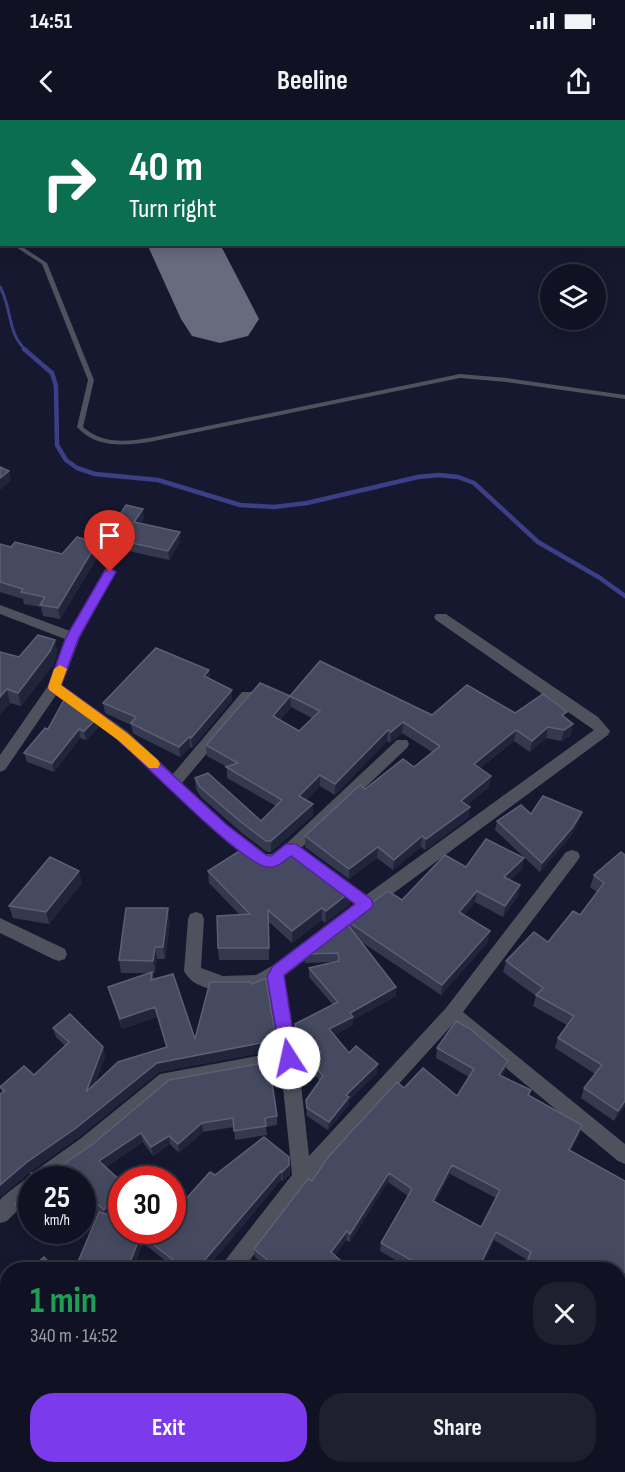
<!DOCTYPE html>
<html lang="en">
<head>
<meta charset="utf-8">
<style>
  :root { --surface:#101223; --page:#1e2030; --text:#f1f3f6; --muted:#9c9ea6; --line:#303241; --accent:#7c3aed }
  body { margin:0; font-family:"Sofia Sans Condensed",sans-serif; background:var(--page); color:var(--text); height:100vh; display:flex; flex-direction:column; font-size:22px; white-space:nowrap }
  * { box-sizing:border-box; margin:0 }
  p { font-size:20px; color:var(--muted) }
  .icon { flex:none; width:33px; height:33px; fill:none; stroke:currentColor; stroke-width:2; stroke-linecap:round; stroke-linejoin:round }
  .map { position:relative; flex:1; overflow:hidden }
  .sheet { position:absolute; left:0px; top:1142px; width:626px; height:212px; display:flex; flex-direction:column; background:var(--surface); border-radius:24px 24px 0 0; box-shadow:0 3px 15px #0003,0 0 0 2px var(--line) }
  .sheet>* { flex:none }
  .banner { position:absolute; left:0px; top:0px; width:626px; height:126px; box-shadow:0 3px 15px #0003,0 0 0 2px var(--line); background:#0b6e4f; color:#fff; overflow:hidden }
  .buttons { position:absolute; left:540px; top:144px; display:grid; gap:12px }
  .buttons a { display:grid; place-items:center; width:66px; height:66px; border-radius:50%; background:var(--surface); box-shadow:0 3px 15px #0003,0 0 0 2px var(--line); font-size:30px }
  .speed { position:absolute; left:18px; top:1046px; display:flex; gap:12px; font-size:30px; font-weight:700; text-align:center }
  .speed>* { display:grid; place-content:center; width:78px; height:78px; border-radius:50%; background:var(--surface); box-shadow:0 3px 15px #0003,0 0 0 2px var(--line); line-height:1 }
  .speed small { font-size:15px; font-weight:400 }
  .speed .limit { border:9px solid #d22; background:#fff; color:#111 }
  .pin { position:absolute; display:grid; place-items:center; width:51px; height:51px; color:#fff; margin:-62px -26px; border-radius:50% 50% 50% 0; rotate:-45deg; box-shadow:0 0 6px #0007 }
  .pin .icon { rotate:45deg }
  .me { position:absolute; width:66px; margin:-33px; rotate:350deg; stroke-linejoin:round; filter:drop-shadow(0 0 4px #0008) }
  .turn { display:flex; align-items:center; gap:21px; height:126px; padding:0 30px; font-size:27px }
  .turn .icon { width:78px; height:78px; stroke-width:2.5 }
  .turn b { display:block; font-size:42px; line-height:51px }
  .round { display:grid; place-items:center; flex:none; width:63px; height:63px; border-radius:24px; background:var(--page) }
  .summary { display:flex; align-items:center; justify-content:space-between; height:102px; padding:0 30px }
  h1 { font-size:36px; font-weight:700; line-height:45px; color:#1e9e55 }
  .button { display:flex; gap:12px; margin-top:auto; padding:12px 30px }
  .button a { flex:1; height:69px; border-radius:24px; background:var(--accent); color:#fff; font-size:24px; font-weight:700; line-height:69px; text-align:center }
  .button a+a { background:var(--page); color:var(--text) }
  .status { display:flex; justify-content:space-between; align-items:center; height:42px; padding:0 30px; background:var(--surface); direction:ltr }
  .status svg { height:16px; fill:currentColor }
  header { display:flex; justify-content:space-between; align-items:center; height:78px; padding:0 30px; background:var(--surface); font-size:27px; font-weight:700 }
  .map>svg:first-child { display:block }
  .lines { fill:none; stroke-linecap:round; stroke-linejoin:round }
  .stream-far1 { stroke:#3b3f85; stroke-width:3 }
  .stream { stroke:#3b3f85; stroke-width:4.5 }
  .runway { fill:#686a7e; fill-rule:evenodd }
  .lane { fill:#4f515d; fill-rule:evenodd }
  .street { fill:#4f515d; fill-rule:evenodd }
  .secondary { fill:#6c6f83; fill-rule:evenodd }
  .wall { fill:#353950; fill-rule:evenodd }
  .shaded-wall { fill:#21253c }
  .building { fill:#464a60; stroke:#5c6075; stroke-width:1.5; fill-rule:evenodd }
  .route { fill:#7c3aed; stroke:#51269a; stroke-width:1.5 }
  .slow { fill:#f59e0b }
</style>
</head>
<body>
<div class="status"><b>14:51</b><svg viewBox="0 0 49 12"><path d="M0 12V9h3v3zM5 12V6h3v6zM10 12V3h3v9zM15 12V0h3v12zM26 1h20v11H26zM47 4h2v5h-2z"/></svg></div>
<header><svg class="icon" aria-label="back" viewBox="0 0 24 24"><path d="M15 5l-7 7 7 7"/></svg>Beeline<svg class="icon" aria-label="share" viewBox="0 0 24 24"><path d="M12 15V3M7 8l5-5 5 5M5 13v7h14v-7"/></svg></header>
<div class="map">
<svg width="625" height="1352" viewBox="0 0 625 1352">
  <rect width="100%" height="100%" fill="#16182f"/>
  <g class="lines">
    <path class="stream-far1" d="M 0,167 C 12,187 7,214 26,230"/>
    <path class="stream" d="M 24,229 L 52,253 L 56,266 L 57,325 L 66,340 L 77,348 L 95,354 L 158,360 L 240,385 L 274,387 L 307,383 L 418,357 L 439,355 L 458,357 L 474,363 L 538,422 L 600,458 L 625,476"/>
    <path class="runway" d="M 90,0 L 154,0 L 155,2 L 91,2 Z
      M 147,124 L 220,124 L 259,199 L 248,216 L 220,223 L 192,216 L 181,199 Z"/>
    <path class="lane" d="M 0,116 L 2,116 L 2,120 L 0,120 Z
      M 11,124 L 18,124 L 47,143 L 94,260 L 83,307 C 102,324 125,322 149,318 L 460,254 L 507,258 L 625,275 L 625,279 L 507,262 L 460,258 L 149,322 C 123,326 96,328 77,307 L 88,260 L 42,144 Z"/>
    <path class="street" d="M 110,448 L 116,452 L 80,517 L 62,565 L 128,612 L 173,654 L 242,572 L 252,572 L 254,576 L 252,580 L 182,663 L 227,705 L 266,734 L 272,734 L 286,724 L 397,620 L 407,620 L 409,624 L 407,628 L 301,728 L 366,775 L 594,610 L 436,500 L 434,497 L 436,494 L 446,494 L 598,597 L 610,611 L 608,615 L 372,789 L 283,857 L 298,938 L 309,1036 L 446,888 L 566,732 L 572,730 L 578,732 L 580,736 L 578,740 L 463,892 L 625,1024 L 625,1044 L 618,1041 L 453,904 L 309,1063 L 243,1149 L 221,1149 L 224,1142 L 292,1055 L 281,947 L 170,967 L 94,1031 L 54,1059 L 32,1059 L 32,1076 L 7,1101 L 0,1103 L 0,1080 C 9,1070 28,1059 32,1053 L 80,1019 L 160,954 L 279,932 L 268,865 C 246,874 196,876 184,851 L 188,799 L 190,794 L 196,792 L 202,794 L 204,799 L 201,848 L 223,856 L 256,855 L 272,846 L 354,784 L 291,737 L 283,743 L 270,747 L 255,743 L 217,713 L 118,620 L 56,575 L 5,650 L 0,652 L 0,635 L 48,566 L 65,519 L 0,494 L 0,485 L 70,511 L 105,449 Z
      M 0,798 L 65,829 L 67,834 L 65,839 L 59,841 L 53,839 L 0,813 Z
      M 618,1270 L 625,1272 L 625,1324 L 618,1327 Z
      M 618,1344 L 619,1346 L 617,1352 L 595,1352 L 597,1346 Z"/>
    <path class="secondary" d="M 0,1249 L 8,1252 L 8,1276 L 0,1273 Z
      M 0,1291 L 8,1295 L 8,1319 L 0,1316 Z
      M 37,1346 L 63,1346 L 66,1352 L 40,1352 Z
      M 84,1346 L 111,1346 L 114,1352 L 87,1352 Z"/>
  </g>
  <path class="wall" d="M 144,398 L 140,404 L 180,412 L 180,422 L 169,440 L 124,430 L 121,435 L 104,431 L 103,422 Z
    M 0,424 L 11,427 L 62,434 L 99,435 L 60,499 L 43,496 L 41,487 L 24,484 L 23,479 L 0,472 Z
    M 55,520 L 57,533 L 53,545 L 21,586 L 10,583 L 0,594 L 0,532 L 19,537 Z
    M 209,550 L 210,559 L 232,570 L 232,580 L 192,628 L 190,627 L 180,637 L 134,614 L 133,613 L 131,605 L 105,593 L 103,583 Z
    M 290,576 L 432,595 L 515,593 L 566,598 L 571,615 L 561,621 L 546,618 L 530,632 L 514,621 L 480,648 L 491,656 L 489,667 L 467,685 L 470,687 L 468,698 L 425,730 L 421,727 L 393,750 L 377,738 L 349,759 L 305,727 L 305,716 L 365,669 L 414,647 L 432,632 L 402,613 L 390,623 L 387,621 L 335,675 L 320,666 L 306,680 L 313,695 L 271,732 L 267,732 L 242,713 L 201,677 L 196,669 L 195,658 L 261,701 L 276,686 L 227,658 L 227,647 L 207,636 L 206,625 ZM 291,587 L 312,598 L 299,611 L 280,600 Z
    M 96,599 L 98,608 L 86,620 L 80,618 L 54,652 L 27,642 L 24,633 L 48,609 Z
    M 531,694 L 579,701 L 570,717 L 540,752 L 495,710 L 497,701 Z
    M 254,733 L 350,772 L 350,784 L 325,803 L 322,800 L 292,823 L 269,802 L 269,840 L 219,840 L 218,828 L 240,795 L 209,763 L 208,751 Z
    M 625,735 L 625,986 L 614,1001 L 581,978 L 584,968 L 595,954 L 555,928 L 558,918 L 567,905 L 533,886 L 536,876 L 503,852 L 506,841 L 548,822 L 580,795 L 597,772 L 590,767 L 594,755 Z
    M 466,747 L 522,749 L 510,760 L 520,765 L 518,776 L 503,797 L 475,782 L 464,795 L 488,822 L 441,875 L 360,821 L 396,867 L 396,876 L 353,900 L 353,905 L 334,915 L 349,933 L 377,953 L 349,980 L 349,985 L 328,1010 L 307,996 L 306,980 L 320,961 L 300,938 L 296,913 L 295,904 L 333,885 L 309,857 L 309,848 L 333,842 L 305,843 L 305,834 L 347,807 L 347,801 L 402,780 Z
    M 82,763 L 49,804 L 13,798 L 9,786 Z
    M 170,801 L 165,839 L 157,839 L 155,853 L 153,853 L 154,860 L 195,919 L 276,920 L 276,930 L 159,952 L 79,1017 L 31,1051 L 0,1077 L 0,974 L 2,973 L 0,967 L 34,955 L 65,926 L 56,917 L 53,908 L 103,927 L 105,937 L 95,963 L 166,927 L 157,897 L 122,909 L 111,877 L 108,867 L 149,853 L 121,853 L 119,840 Z
    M 437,928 L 508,941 L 505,950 L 502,956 L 529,975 L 579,1015 L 570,1031 L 619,1208 L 527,1140 L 494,1120 L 480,1149 L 411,1149 L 380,1131 L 381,1123 L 408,1076 L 388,1062 L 350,1122 L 346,1120 L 335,1135 L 350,1149 L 270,1149 L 255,1137 L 254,1129 L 312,1061 L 404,968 L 457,976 L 469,957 L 436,938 ZM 450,1054 L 496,1078 L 481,1107 L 435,1082 Z
    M 269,942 L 277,996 L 277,1005 L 266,1007 L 267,1015 L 235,1020 L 234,1007 L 203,1012 L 179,1033 L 170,1024 L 153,1036 L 143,1022 L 106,1047 L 122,1062 L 122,1083 L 109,1095 L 122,1099 L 122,1110 L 172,1110 L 172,1089 L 175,1091 L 210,1052 L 215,1055 L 264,1017 L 289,1037 L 290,1054 L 283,1061 L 281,1060 L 206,1149 L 176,1149 L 143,1123 L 133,1149 L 75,1149 L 99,1092 L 100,1093 L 82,1076 L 82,1059 L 32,1059 L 32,1108 L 19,1093 L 15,1084 L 30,1069 L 31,1053 L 52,1052 L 93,1024 L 169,960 Z
    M 8,1170 L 8,1208 L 0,1199 L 0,1176 Z
    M 625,1326 L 625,1339 L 622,1338 Z
    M 159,1346 L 236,1346 L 230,1352 L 167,1352 Z"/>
  <path class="shaded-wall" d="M 9,351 L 11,361 L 0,370 L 0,358 Z
    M 143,389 L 144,398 L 136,411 L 134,402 Z
    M 180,412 L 180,422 L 169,440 L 168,431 Z
    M 123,421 L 124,430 L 121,435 L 120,426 Z
    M 97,423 L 99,435 L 60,499 L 58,488 Z
    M 55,520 L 57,533 L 53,545 L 21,586 L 18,573 Z
    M 209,550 L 210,560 L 204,556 Z
    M 7,569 L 10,583 L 0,594 L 0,577 Z
    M 232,570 L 232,580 L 192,628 L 191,618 Z
    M 290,576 L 291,587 L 273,607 L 273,596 Z
    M 96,599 L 98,608 L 86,620 L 84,611 Z
    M 403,602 L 402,613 L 390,623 L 391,612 Z
    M 573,604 L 571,615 L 561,621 L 564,610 Z
    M 548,607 L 546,618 L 530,632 L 532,621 Z
    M 79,609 L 80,618 L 54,652 L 52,643 Z
    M 388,610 L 387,621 L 335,675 L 335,664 Z
    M 516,610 L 514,621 L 472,655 L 474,644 Z
    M 189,617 L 190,627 L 180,637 L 179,627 Z
    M 320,655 L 320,666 L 299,687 L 299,676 Z
    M 491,656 L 489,667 L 460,691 L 461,681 Z
    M 313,684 L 313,695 L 271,732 L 271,721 Z
    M 470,687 L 468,698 L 425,730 L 426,719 Z
    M 582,692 L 579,701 L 570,717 L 540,752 L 542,743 Z
    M 422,716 L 421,727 L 393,750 L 394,740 Z
    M 378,727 L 377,738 L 349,759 L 349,749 Z
    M 524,738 L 522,749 L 502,768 L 504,757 Z
    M 79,751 L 82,763 L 49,804 L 46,792 Z
    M 520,765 L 518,776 L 503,797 L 505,786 Z
    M 477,771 L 475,782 L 458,803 L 459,792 Z
    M 350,772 L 350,784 L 325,803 L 326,791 Z
    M 168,788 L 170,801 L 165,839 L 163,827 Z
    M 322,788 L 322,800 L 292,823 L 292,811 Z
    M 490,811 L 488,822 L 441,875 L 442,865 Z
    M 155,827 L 157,839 L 155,853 L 153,841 Z
    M 396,867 L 396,876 L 353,900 L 353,905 L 329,918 L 329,909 L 350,893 Z
    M 155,887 L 157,897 L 122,909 L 120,899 Z
    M 276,920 L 276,930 L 159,952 L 79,1017 L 31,1051 L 0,1077 L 0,1065 L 27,1042 L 157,943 Z
    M 103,927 L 105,937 L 88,982 L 86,972 Z
    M 508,941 L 505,950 L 497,964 L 499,955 Z
    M 378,944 L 377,953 L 349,980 L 349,985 L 328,1010 L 329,1002 L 346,975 Z
    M 625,981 L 625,986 L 614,1001 L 618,991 Z
    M 202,1003 L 203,1012 L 179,1033 L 178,1024 Z
    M 582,1005 L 579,1015 L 565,1039 L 569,1030 Z
    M 141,1013 L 143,1022 L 102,1050 L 99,1041 Z
    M 169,1016 L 170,1024 L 153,1036 L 151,1027 Z
    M 289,1045 L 290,1054 L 283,1061 L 282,1052 Z
    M 452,1045 L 450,1054 L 431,1090 L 433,1081 Z
    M 281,1051 L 281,1060 L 206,1149 L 197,1149 Z
    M 389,1053 L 388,1062 L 350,1122 L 350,1114 Z
    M 122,1072 L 122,1083 L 106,1098 L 104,1090 Z
    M 347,1111 L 346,1120 L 331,1140 L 331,1132 Z
    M 496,1112 L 494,1120 L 480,1149 L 478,1149 Z
    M 141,1115 L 143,1123 L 133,1149 L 127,1149 Z
    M 229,1346 L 236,1346 L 230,1352 L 226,1349 Z"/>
  <path class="building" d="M 0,347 L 9,351 L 0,358 Z
    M 126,385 L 143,389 L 134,402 L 180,412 L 168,431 L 123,421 L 120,426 L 103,422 Z
    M 77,417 L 97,423 L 58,488 L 40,485 L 45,477 L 21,472 L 23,469 L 0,462 L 0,424 L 11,427 L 15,422 L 62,434 Z
    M 38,515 L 55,520 L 50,531 L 18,573 L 7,569 L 0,577 L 0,532 L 19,537 Z
    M 156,528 L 209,550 L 204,556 L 232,570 L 191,618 L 189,617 L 179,627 L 132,604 L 131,603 L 136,597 L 103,583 Z
    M 320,541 L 432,595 L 467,565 L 515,593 L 543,574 L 567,592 L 562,595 L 573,604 L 564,610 L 548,607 L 532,621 L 516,610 L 474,644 L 491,656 L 461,681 L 470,687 L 426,719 L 422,716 L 394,740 L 378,727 L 349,749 L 305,716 L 360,665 L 365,669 L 403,639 L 414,647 L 440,626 L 403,602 L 391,612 L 388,610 L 335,664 L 320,655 L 299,676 L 313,684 L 271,721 L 266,721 L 241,702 L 200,667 L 195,658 L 208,653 L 261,701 L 282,680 L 226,647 L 238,643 L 206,625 L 260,563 L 290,576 ZM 290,576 L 320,591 L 299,611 L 273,596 Z
    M 65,578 L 96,599 L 84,611 L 79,609 L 52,643 L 24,633 L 45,608 L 48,609 Z
    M 543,676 L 582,692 L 572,708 L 542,743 L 497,701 L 521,685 L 531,694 Z
    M 486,719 L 524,738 L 504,757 L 520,765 L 505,786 L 477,771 L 459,792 L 490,811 L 442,865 L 347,801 L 388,771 L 402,780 L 445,735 L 466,747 Z
    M 246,727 L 254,733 L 273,736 L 291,728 L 350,772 L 326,791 L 322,788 L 292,811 L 268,790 L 269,828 L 218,828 L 217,796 L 250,794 L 208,751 Z
    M 621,732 L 625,735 L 625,981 L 618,991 L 584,968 L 602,945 L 558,918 L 574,896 L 536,875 L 543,868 L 506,841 L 534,812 L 548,822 L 573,791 L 580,795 L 604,763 L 594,755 Z
    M 50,737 L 79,751 L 46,792 L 9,786 Z
    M 126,788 L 168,788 L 163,827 L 155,827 L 153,841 L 119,840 Z
    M 348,805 L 396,867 L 350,893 L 353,897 L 329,909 L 349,933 L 356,926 L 378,944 L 346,975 L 349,977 L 329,1002 L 307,988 L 306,980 L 323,956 L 300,929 L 295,904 L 338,882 L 309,848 L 339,841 L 338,833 L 305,834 Z
    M 152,852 L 151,860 L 173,854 L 195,919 L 210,862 L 250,862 L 252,864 L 266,858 L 276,920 L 157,943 L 76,1008 L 27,1042 L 0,1065 L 0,974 L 5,971 L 0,967 L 24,946 L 34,955 L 69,922 L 53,908 L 70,894 L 103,927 L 86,972 L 118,942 L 167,927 L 155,887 L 120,899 L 108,867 Z
    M 456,901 L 469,908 L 508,941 L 499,955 L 531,970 L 528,975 L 582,1005 L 569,1030 L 625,1061 L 625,1195 L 619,1208 L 625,1212 L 625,1236 L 618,1255 L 618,1149 L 524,1149 L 531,1132 L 496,1112 L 478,1149 L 427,1149 L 381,1123 L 412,1069 L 389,1053 L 350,1114 L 347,1111 L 331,1132 L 350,1149 L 279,1149 L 254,1129 L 308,1059 L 312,1061 L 329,1036 L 397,962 L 404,968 L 423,948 L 457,976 L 474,949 L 437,928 ZM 452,1045 L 500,1070 L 481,1107 L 433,1081 Z
    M 269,942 L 277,996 L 265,998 L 266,1006 L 234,1011 L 233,998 L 202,1003 L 178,1024 L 169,1016 L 151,1027 L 141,1013 L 99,1041 L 122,1062 L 122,1072 L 104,1090 L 82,1070 L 82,1059 L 32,1059 L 32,1104 L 15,1084 L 30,1069 L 31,1053 L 52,1052 L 93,1024 L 169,960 Z
    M 264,1017 L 289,1037 L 289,1045 L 282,1052 L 281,1051 L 197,1149 L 185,1149 L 141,1115 L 127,1149 L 75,1149 L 99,1092 L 122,1099 L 122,1110 L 172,1110 L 172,1089 L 175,1091 L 210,1052 L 215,1055 Z
    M 44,1137 L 55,1149 L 30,1149 Z
    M 8,1170 L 8,1205 L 0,1196 L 0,1176 Z
    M 0,1340 L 12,1351 L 15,1346 L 22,1352 L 0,1352 Z
    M 164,1346 L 229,1346 L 226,1349 L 230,1352 L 172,1352 Z
    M 283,1346 L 333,1346 L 337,1348 L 335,1352 L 276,1352 L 278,1347 L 281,1349 Z
    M 360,1346 L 410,1346 L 408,1352 L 357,1352 Z
    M 448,1346 L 496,1346 L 494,1352 L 446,1352 Z
    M 531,1346 L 534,1346 L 547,1352 L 529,1352 Z"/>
  <path class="route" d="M 110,448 L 116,452 L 79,517 L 61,565 L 127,613 L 227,705 L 266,735 L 271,736 L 286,724 L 296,724 L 371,779 L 373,784 L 371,788 L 284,855 L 297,938 L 295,943 L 289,945 L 283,943 L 281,938 L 267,857 L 273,846 L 355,784 L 291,736 C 284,741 277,749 267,747 C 239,742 147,645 120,622 C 99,602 73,587 49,570 L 48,567 L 66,517 L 104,452 Z"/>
  <path class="slow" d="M 60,545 L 67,549 L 61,565 L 127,613 L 158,640 L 160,644 L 158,648 L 149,648 L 118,620 L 49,570 L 48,567 L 54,549 Z"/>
</svg>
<div class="buttons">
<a><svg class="icon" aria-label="layers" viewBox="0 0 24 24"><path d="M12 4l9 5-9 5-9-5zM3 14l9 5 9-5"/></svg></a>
</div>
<div class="speed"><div>25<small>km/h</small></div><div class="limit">30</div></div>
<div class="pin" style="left:110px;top:452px;background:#d93025"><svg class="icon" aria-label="arrive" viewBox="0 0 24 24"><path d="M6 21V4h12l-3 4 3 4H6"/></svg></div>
<svg class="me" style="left:289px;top:938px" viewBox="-20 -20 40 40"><circle r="19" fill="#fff"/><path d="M0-13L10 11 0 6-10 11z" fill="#7c3aed"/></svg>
<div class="banner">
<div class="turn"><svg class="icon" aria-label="right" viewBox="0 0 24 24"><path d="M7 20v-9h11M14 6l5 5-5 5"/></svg><div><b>40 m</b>Turn right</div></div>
</div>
<section class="sheet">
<div class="summary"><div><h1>1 min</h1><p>340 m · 14:52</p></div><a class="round"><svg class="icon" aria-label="close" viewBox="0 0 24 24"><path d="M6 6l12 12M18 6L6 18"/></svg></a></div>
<div class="button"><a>Exit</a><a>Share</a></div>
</section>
</div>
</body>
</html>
